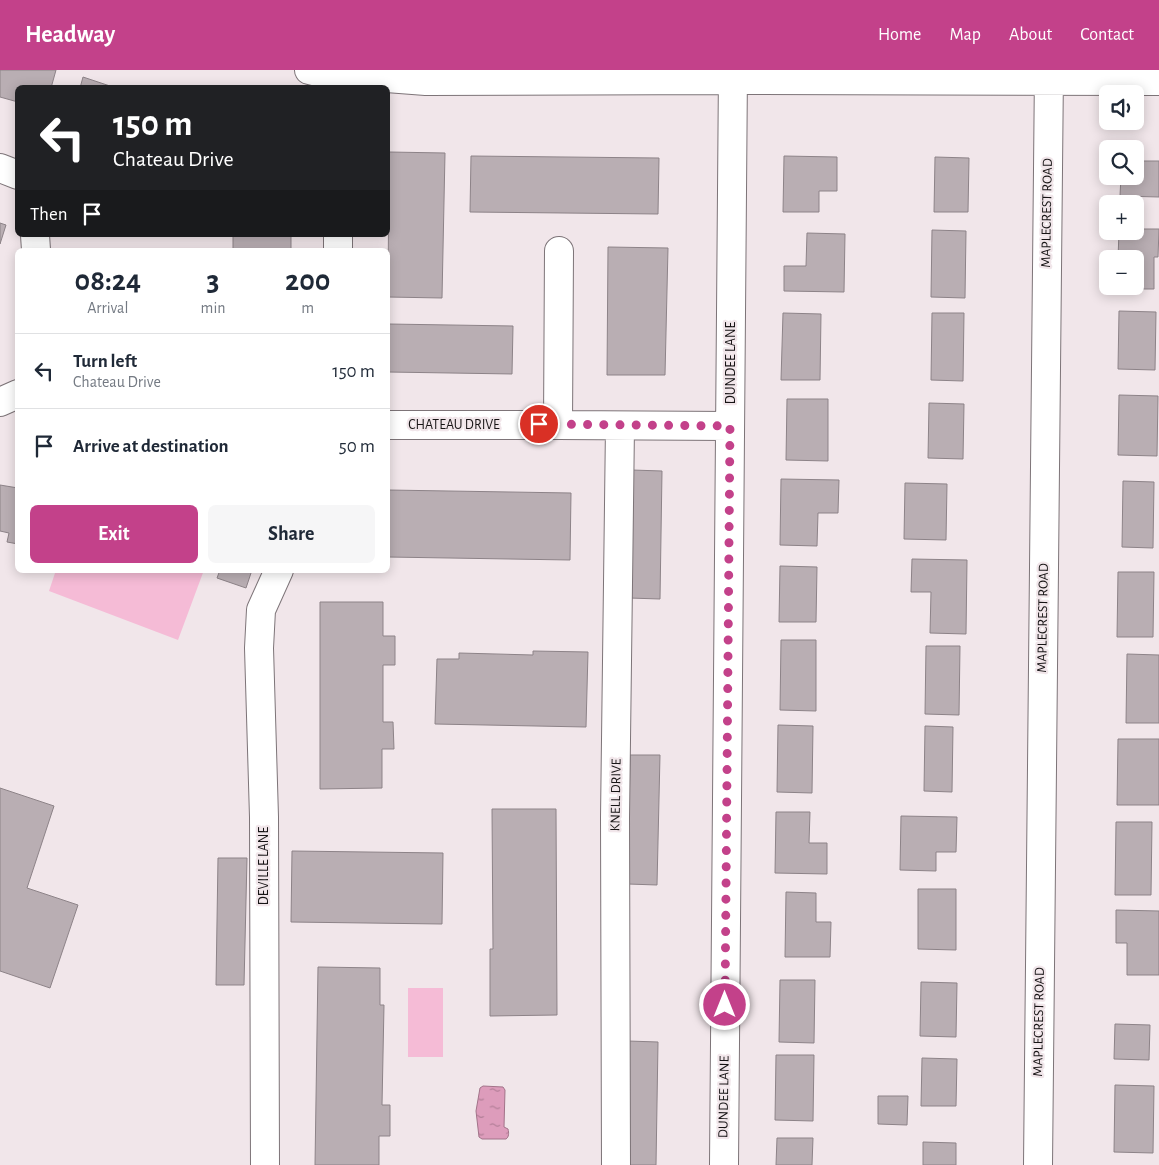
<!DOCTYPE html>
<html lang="en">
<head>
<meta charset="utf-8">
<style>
  :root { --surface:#fff; --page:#f6f6f7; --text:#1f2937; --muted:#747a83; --line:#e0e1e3; --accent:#c3418a }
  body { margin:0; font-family:"Alegreya Sans",sans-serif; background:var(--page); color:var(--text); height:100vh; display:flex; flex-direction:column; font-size:19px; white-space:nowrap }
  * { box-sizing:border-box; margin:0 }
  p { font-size:16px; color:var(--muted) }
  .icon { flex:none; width:28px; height:28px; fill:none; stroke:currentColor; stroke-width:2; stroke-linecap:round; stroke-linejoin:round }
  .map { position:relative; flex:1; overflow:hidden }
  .panel { position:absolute; left:15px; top:178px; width:375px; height:325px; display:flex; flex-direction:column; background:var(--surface); border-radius:8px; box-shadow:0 2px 12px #0003 }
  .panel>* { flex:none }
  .banner { position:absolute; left:15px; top:15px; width:375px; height:152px; border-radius:8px; box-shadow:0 2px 12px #0003; background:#202124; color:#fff; overflow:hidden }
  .buttons { position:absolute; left:1099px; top:15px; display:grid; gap:10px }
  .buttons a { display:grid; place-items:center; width:45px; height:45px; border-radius:8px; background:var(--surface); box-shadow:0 2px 12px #0003; font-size:25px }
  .pin { position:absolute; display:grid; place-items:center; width:42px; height:42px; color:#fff; margin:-21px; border:2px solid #fff; border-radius:50%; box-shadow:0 1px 5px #0007 }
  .me { position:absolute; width:55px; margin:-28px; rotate:0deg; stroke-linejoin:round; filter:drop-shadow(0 0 4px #0008) }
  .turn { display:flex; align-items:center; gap:18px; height:105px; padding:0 15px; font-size:22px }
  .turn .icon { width:65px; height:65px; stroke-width:2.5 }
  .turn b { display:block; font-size:35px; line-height:42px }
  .then { display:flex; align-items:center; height:48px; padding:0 15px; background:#0003; gap:10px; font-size:19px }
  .eta { display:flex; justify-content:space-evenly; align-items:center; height:85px; text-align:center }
  .eta b { font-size:30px; font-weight:600; line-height:35px }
  .cta { display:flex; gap:10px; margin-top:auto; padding:10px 15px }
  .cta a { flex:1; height:58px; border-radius:8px; background:var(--accent); color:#fff; font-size:20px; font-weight:600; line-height:58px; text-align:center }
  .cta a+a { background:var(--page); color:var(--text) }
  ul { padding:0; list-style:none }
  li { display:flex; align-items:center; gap:15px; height:75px; padding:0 15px; border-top:1px solid var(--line) }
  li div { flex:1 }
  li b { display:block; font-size:19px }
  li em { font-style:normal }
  header { display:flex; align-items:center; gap:30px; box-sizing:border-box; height:70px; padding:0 25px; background:var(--accent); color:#fff }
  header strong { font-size:24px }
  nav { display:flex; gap:28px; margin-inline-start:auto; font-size:18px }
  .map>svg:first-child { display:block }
  .grass { fill:#f5bbd6 }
  .water { fill:url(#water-ripples); stroke:#a27389 }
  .building { fill:#b9aeb3; stroke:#8d8388 }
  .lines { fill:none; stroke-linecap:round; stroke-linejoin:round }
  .minor-casing { stroke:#7d7478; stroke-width:30 }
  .minor { stroke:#fff; stroke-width:28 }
  .route { stroke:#c3418a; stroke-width:9; stroke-dasharray:0 16.2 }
  .labels { text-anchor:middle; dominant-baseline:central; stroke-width:4.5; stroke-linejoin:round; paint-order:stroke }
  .street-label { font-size:14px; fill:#171415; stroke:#f1e6ea }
</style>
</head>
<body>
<header>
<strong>Headway</strong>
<nav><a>Home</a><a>Map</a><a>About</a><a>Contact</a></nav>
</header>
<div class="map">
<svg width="1159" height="1095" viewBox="0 0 1159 1095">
  <defs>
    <pattern id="water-ripples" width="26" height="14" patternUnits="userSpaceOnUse" patternTransform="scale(1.25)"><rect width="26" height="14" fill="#dd9cbb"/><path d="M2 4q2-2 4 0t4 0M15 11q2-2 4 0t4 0" fill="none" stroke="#b27e97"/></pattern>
  </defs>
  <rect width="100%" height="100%" fill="#f1e6ea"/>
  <path class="grass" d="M 56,500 L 204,500 L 178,570 L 49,521 Z
    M 408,918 L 443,918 L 443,987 L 408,987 Z"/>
  <path class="water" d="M 483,1016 L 503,1017 L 505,1020 L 504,1057 L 508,1059 C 509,1063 509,1067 506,1069 L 482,1069 L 479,1067 L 476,1041 L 480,1018 Z"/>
  <path class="building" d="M 0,0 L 56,0 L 51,18 L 18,18 L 18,32 L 0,27 Z
    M 83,7 L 116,18 L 80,18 Z
    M 389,82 L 445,83 L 442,228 L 388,227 Z
    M 471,86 L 659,88 L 658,144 L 470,142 Z
    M 784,86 L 837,87 L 837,121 L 819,121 L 819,142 L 783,142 Z
    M 935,87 L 969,88 L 968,142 L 934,142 Z
    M 1135,91 L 1159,91 L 1159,127 L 1120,126 L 1121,106 L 1135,106 Z
    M 0,153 L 6,155 L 0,174 Z
    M 1135,159 L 1159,159 L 1158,187 L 1154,187 L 1154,219 L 1118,219 L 1118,216 L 1135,216 L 1135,189 L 1118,189 L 1119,161 L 1135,161 Z
    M 932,160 L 966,161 L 965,228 L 931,227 Z
    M 807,163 L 845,164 L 844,222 L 784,221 L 784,196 L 806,196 Z
    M 233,165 L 291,165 L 291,180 L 233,180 Z
    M 608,177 L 668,178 L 665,305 L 607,305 Z
    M 1119,241 L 1156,242 L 1155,300 L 1118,299 Z
    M 783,243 L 821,244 L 820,310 L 781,310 Z
    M 932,243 L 964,243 L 963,311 L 931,310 Z
    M 388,254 L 513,256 L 512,304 L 388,302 Z
    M 1119,325 L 1158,326 L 1157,386 L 1118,385 Z
    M 787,329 L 828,329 L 828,391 L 786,390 Z
    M 929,333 L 964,334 L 963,389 L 928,388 Z
    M 632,400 L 662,401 L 660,529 L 629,528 Z
    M 781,409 L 839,410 L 838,443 L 818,443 L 817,476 L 780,475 Z
    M 1123,411 L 1154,412 L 1153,478 L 1122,477 Z
    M 905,413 L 947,414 L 946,470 L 904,469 Z
    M 0,415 L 18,418 L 18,474 L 7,472 L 9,463 L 0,461 Z
    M 388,420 L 571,423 L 570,490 L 388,487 Z
    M 912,489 L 967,490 L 966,564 L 930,563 L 931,522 L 911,522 Z
    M 780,496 L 817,497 L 816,552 L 779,552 Z
    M 220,500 L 252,500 L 246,518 L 217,508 Z
    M 1118,502 L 1154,502 L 1153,567 L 1117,567 Z
    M 320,532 L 383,532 L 383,566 L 395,566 L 395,595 L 383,595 L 383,652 L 393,652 L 394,679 L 382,679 L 382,718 L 320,719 Z
    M 781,570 L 816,570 L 816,641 L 780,640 Z
    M 926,576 L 960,576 L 959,645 L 925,644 Z
    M 533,581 L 588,582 L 586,657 L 435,654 L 437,589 L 459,589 L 459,583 L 533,585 Z
    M 1127,584 L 1159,585 L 1159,653 L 1126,653 Z
    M 778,655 L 813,656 L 812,723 L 777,722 Z
    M 925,656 L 953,657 L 952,722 L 924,721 Z
    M 1118,669 L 1159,669 L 1159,735 L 1117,735 Z
    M 630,685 L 660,685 L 657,815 L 628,814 Z
    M 0,718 L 54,736 L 27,818 L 78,835 L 50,918 L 0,901 Z
    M 492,739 L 556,739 L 557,945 L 490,946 L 490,879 L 493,879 Z
    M 776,742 L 810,742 L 809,773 L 827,773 L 827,804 L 775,803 Z
    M 901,746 L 957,747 L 956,782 L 936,782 L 936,801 L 900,800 Z
    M 1116,752 L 1152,752 L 1151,825 L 1115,825 Z
    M 292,781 L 443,783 L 442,854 L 291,852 Z
    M 218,788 L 247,788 L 244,915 L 216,915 Z
    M 918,819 L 956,819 L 956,880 L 918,879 Z
    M 786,822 L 816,823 L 816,852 L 831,852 L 830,887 L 785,887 Z
    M 1116,840 L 1159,841 L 1159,905 L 1127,905 L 1127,873 L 1116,873 Z
    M 318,897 L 380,898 L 380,935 L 384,935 L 382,1035 L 390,1035 L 390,1066 L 379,1066 L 379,1095 L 315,1095 Z
    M 780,910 L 815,910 L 814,973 L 779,972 Z
    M 921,912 L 957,913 L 956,967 L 920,966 Z
    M 1115,954 L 1150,955 L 1149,990 L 1114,989 Z
    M 628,971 L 658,972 L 656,1095 L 626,1095 Z
    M 776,985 L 814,985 L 813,1051 L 775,1050 Z
    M 922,988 L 957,989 L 956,1036 L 921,1036 Z
    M 1115,1015 L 1154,1016 L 1153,1083 L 1114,1082 Z
    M 878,1026 L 908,1026 L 907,1055 L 878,1054 Z
    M 777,1068 L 813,1068 L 812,1095 L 776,1095 Z
    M 923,1072 L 956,1073 L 956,1095 L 923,1095 Z"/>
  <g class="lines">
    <g class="minor-casing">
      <path id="minor" d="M 309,0 L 321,3 L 426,11 L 733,10 L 1159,11
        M 0,98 L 18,105
        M 35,165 L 36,180
        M 338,180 L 338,165
        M 0,332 L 18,324
        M 388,355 L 558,355 L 730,356
        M 558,355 L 559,181
        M 265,1095 L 264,747 L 259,578 L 261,540 L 279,500
        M 616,1095 L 615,748 L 620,356
        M 724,1095 L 733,0
        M 1038,1095 L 1049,0"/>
    </g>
    <use href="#minor" class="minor"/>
  </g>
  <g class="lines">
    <path class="route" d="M 539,354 L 730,356 L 725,935"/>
  </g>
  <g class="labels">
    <g class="street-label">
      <text transform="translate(1047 143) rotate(-89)">MAPLECREST ROAD</text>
      <text transform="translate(731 293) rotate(-90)">DUNDEE LANE</text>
      <text x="454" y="355">CHATEAU DRIVE</text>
      <text transform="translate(1043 548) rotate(-89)">MAPLECREST ROAD</text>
      <text transform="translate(616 725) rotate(-89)">KNELL DRIVE</text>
      <text transform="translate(264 796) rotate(-90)">DEVILLE LANE</text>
      <text transform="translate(1039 952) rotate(-89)">MAPLECREST ROAD</text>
      <text transform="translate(724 1027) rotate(-89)">DUNDEE LANE</text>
    </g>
  </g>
</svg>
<div class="buttons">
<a><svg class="icon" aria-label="sound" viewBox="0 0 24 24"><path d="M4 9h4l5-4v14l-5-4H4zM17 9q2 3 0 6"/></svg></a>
<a><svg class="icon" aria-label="search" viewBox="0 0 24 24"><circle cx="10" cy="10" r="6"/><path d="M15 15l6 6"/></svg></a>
<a>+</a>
<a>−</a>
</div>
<div class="pin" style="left:539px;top:354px;background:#d93025"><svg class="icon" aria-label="arrive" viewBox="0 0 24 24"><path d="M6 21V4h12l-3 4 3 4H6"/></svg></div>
<svg class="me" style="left:725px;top:935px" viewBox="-20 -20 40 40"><circle r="17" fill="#c3418a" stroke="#fff" stroke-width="3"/><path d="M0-11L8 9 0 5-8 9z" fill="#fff"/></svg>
<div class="banner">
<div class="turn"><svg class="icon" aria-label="left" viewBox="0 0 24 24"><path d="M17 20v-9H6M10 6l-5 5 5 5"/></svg><div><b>150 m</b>Chateau Drive</div></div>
<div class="then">Then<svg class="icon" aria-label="arrive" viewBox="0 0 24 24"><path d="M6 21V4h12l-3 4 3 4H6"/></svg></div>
</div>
<section class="panel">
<div class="eta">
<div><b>08:24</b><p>Arrival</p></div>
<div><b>3</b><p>min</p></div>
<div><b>200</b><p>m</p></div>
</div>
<ul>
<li><svg class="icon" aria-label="left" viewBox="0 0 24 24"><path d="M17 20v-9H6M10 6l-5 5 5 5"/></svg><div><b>Turn left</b><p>Chateau Drive</p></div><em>150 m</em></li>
<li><svg class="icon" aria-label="arrive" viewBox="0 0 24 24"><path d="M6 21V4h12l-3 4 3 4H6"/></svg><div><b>Arrive at destination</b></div><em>50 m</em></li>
</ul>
<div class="cta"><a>Exit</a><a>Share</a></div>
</section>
</div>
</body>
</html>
